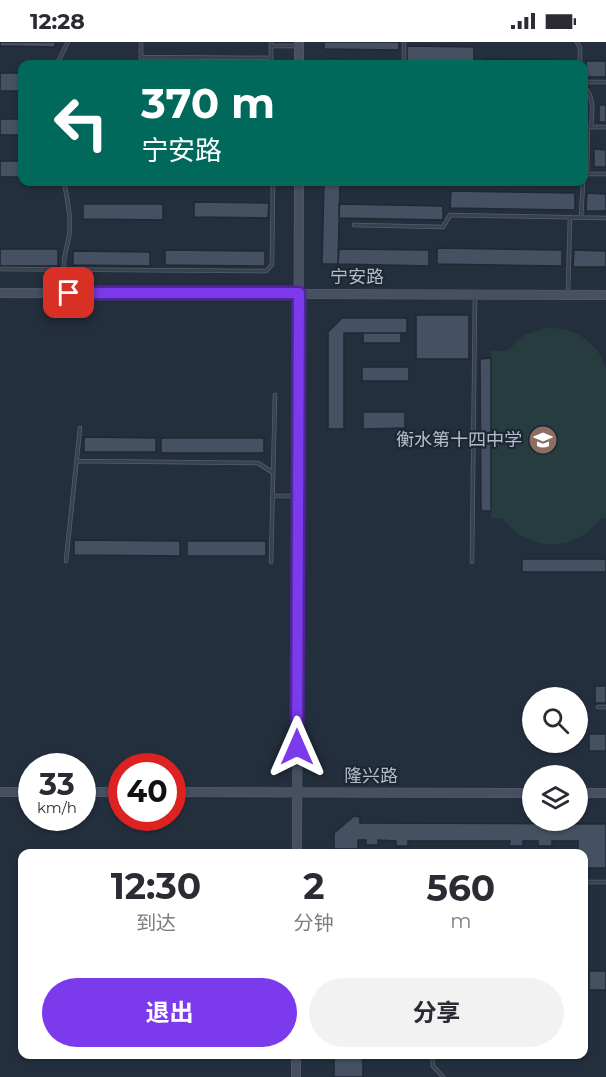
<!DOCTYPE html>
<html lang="zh">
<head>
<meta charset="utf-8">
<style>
  :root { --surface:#fff; --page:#f2f2f3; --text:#2b2b33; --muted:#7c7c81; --accent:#7c3aed }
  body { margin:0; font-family:Montserrat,"Noto Sans SC",sans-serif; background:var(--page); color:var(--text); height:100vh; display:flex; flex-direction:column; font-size:22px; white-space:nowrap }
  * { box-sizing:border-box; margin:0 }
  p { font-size:20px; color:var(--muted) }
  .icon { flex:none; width:33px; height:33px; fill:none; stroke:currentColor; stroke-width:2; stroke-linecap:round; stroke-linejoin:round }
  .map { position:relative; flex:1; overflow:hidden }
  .side { position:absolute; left:18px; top:807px; width:570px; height:210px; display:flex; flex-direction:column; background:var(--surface); border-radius:12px; box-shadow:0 2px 4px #0004 }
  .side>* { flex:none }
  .banner { position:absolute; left:18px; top:18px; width:570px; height:126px; border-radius:12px; box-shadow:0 2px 4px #0004; background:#00695c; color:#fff; overflow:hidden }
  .fabs { position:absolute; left:522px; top:645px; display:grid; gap:12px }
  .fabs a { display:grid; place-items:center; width:66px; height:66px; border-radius:50%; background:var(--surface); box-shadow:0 2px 4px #0004; font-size:30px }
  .speed { position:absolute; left:18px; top:711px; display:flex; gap:12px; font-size:30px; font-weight:700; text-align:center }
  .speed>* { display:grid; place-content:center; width:78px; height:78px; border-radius:50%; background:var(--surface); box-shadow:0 2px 4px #0004; line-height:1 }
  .speed small { font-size:15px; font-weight:400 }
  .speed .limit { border:9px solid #d22; background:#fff; color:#111 }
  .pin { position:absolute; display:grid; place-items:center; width:51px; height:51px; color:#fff; margin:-26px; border-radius:12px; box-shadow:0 3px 9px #0006 }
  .me { position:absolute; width:66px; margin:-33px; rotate:0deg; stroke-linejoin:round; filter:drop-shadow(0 0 4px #0008) }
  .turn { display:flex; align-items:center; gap:21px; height:126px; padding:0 24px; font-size:27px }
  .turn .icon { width:78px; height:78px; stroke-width:2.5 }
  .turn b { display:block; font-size:42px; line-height:51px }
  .eta { display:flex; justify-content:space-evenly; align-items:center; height:102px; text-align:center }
  .eta b { font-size:36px; font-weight:700; line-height:42px }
  .action { display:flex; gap:12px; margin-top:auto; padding:12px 24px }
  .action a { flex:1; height:69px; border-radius:36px; background:var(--accent); color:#fff; font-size:24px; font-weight:700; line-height:69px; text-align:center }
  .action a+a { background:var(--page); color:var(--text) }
  .status { display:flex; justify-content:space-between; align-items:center; height:42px; padding:0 30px; background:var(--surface); direction:ltr }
  .status svg { height:16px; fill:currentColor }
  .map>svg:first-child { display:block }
  .green { fill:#263c3f }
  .building { fill:#455162; stroke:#1f2835; stroke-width:1.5 }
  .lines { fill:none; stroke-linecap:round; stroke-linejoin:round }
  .lane-casing { stroke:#565f6c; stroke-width:4.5 }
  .secondary-casing { stroke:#565f6c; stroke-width:10 }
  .lane { stroke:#38414e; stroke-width:3 }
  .secondary { stroke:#465061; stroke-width:9 }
  .route-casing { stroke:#51269a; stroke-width:15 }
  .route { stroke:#7c3aed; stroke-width:10 }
  .labels { text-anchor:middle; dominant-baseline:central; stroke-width:4.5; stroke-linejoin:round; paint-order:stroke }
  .street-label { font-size:18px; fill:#b4bcc9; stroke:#1d2633 }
  .poi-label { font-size:18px; fill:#b4bcc9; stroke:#1d2633; text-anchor:end }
</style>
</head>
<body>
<div class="status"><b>12:28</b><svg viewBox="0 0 49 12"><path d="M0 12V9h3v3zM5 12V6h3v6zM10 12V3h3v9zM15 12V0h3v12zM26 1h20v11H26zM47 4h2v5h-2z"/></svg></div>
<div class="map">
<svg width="606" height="1035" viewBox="0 0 606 1035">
  <rect width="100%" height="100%" fill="#242f3e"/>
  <path class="green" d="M 547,286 C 574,285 598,299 606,327 L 606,476 L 601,476 C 575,512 528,510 502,476 L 491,476 L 491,309 L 507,309 L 524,293 Z"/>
  <path class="building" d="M 0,0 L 55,0 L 55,5 L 0,4 Z
    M 324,0 L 399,0 L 399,8 L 324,7 Z
    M 407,4 L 474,5 L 474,22 L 407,21 Z
    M 326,17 L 342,17 L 342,22 L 326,22 Z
    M 484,17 L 573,18 L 573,22 L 484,22 Z
    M 586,19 L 606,19 L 606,35 L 586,35 Z
    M 0,31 L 22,31 L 22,49 L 0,49 Z
    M 584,63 L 587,63 L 587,80 L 584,80 Z
    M 599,63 L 606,63 L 606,80 L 599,80 Z
    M 0,77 L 22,77 L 22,93 L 0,93 Z
    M 594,107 L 606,108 L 606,125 L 594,125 Z
    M 0,119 L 22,119 L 22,135 L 0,135 Z
    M 324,140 L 340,140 L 338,222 L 322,222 Z
    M 451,149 L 575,151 L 575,168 L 450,166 Z
    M 587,151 L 606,152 L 606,169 L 586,169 Z
    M 194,160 L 269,161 L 268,176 L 194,175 Z
    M 83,162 L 163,162 L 163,178 L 83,177 Z
    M 339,162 L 443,164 L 443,178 L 339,176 Z
    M 437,206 L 562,208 L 562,224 L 437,222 Z
    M 0,207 L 58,207 L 58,224 L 0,224 Z
    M 339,207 L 429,208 L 429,224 L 338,222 Z
    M 165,208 L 265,209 L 265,224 L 165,223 Z
    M 574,208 L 606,209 L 606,225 L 573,225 Z
    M 73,209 L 150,210 L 150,224 L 73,223 Z
    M 416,273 L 469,273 L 469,317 L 416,317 Z
    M 342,276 L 407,276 L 407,291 L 344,291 L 344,387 L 328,387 L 328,290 Z
    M 363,291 L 401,291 L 401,301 L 363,301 Z
    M 491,316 L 491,469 L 481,469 L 480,317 Z
    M 362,325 L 409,325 L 409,339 L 362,339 Z
    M 363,370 L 405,370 L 405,386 L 363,387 Z
    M 84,395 L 156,396 L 156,410 L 84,410 Z
    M 161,396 L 264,396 L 264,411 L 161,411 Z
    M 74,498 L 180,499 L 180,514 L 74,513 Z
    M 187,499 L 266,499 L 266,514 L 187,514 Z
    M 522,517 L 606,517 L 606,530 L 522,530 Z
    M 595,644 L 606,644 L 606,661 L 595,661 Z
    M 589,692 L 606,692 L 606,709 L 589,709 Z
    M 354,774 L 360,775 L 360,781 L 606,782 L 606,826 L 584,826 L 584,812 L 578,812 L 578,799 L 552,799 L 552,804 L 538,804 L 538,799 L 523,799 L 523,804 L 509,804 L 510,799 L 408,799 L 408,804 L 396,804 L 396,799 L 378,798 L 378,803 L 366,803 L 366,798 L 358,798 L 358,807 L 334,807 L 334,791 Z
    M 589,929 L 606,929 L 606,948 L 589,948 Z
    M 334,1012 L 363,1012 L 363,1035 L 334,1035 Z"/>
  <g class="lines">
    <g class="lane-casing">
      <path id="lane" d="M 271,0 L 271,22
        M 404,0 L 404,22
        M 577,0 L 580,6 L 580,22
        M 271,4 L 296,4
        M 141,15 L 271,16
        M 57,22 L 68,0
        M 141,22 L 141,0
        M 584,40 L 606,40
        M 584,45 C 595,55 592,71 591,85
        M 584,85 L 606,85
        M 584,132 L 606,132
        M 584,138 L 587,132 L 588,85
        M 356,140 L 438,141 L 442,140
        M 581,175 L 583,140
        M 354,183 L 443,185 L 450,173 L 606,176
        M 0,227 L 266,229 L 272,223 L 273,140
        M 64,228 C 63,216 66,209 68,199 C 73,181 67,157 64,140
        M 568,251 L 570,175
        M 77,419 L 258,421 L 272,430
        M 272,454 L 297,454
        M 66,519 L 80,386
        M 271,520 L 275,353
        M 472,520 L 475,254
        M 598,665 L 606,665
        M 584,840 L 606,840
        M 432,1012 L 433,1024 L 443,1035"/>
    </g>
    <g class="secondary-casing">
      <path id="secondary" d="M 299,22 L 299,0
        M 0,251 L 606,253
        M 0,750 L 32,750
        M 82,750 L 122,750
        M 172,750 L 532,751
        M 578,751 L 606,751
        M 297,812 L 299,140
        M 296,1035 L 296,1012"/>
    </g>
    <use href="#lane" class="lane"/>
    <use href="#secondary" class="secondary"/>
  </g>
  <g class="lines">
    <g class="route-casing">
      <path id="route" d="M 69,251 L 299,251 L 297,705"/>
    </g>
    <use href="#route" class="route"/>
  </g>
  <defs>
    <g id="school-disc" transform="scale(1.5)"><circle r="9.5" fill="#8d6e63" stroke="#1d2633"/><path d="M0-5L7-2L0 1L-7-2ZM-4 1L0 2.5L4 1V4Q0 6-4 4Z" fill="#fff"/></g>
  </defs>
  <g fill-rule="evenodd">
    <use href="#school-disc" x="543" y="398"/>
  </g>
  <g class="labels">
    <g class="street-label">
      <text x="357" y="235">宁安路</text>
      <text x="371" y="734">隆兴路</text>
    </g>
    <g class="poi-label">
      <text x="522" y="398">衡水第十四中学</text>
    </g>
  </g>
</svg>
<div class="fabs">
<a><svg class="icon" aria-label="search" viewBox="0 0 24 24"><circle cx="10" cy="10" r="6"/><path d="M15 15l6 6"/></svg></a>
<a><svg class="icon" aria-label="layers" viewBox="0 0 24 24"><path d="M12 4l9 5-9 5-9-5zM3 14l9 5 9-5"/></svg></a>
</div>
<div class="speed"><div>33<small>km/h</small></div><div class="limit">40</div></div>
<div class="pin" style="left:69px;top:251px;background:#d93025"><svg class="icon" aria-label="arrive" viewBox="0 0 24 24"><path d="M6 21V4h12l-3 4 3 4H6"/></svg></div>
<svg class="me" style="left:297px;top:705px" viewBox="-20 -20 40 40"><path d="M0-17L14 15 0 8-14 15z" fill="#7c3aed" stroke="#fff" stroke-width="4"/></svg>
<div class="banner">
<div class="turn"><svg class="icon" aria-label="left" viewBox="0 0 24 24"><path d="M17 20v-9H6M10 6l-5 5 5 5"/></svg><div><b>370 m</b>宁安路</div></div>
</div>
<section class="side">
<div class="eta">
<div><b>12:30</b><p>到达</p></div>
<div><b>2</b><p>分钟</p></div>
<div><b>560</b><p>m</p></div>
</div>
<div class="action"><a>退出</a><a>分享</a></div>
</section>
</div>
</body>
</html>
